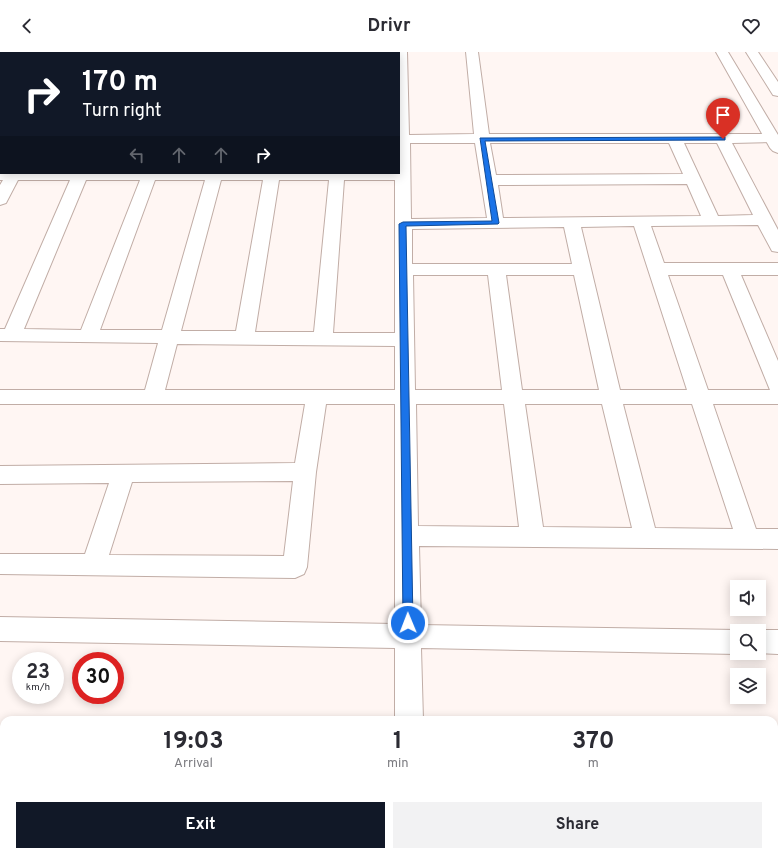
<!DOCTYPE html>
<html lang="en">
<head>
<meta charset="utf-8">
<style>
  :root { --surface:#fff; --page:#f2f2f3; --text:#2b2b33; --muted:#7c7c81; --accent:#111827 }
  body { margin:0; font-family:Overpass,sans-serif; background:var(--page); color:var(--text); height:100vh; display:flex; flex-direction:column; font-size:15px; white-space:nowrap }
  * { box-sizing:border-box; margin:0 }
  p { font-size:13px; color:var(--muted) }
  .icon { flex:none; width:22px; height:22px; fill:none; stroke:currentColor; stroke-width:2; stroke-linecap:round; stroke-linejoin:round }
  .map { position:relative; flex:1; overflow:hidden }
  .drawer { position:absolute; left:0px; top:664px; width:778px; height:140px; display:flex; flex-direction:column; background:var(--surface); border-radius:12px 12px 0 0; box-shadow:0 2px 10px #0003 }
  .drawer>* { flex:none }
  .top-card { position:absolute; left:0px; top:0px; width:400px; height:122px; box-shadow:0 2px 10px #0003; background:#111827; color:#fff; overflow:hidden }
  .buttons { position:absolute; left:730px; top:528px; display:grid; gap:8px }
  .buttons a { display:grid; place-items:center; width:36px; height:36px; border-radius:0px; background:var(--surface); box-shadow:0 2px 10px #0003; font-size:20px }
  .speed { position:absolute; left:12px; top:600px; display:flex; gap:8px; font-size:20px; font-weight:700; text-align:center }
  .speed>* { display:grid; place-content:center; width:52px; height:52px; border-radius:50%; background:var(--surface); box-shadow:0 2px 10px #0003; line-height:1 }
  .speed small { font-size:10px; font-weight:400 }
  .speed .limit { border:6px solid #d22; background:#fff; color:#111 }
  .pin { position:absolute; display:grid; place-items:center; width:34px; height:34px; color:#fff; margin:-41px -17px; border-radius:50% 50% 50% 0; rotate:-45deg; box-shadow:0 0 4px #0007 }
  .pin .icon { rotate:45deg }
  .me { position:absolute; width:44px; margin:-22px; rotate:359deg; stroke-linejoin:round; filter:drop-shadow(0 0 3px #0008) }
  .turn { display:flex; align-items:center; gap:14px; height:84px; padding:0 16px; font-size:18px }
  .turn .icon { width:52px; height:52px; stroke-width:2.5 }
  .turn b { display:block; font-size:28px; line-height:34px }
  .lanes { display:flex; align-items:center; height:38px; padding:0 16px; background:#0003; justify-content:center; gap:20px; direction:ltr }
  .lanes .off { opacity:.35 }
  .eta { display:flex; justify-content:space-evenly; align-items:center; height:68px; text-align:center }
  .eta b { font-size:24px; font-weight:700; line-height:28px }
  .primary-button { display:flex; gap:8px; margin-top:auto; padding:8px 16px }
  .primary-button a { flex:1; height:46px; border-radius:0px; background:var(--accent); color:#fff; font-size:16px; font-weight:700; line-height:46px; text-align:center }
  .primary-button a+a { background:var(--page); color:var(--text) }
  header { display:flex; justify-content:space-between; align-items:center; height:52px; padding:0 16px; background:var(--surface); font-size:18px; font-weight:700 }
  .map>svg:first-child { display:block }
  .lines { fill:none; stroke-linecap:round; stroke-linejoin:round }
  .minor-casing { stroke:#c1ada6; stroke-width:2 }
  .major-casing { stroke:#c1ada6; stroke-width:2 }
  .minor { fill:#fff; fill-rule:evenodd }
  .major { fill:#fff; fill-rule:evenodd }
  .route { fill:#1a73e8; stroke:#114b97 }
</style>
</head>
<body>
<header><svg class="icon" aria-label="back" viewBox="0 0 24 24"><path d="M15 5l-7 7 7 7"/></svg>Drivr<svg class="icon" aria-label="heart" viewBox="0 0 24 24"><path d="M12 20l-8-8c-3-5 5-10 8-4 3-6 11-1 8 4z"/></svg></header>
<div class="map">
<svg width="778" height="804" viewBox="0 0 778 804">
  <rect width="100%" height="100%" fill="#fff6f3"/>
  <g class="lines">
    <g class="minor-casing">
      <path id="minor" d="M 131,0 L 143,0 L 143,1 L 131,1 Z
        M 292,0 L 304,0 L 304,1 L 292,1 Z
        M 340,0 L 352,0 L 352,1 L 340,1 Z
        M 395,0 L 407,0 L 409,83 L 474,82 L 466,0 L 478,0 L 489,82 L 773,82 L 778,83 L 778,89 L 773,90 L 732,91 L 778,178 L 778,200 L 772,199 L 758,173 L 651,174 L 664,211 L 778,211 L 778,223 L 741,223 L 778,309 L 778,352 L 713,352 L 756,477 L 778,477 L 778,497 L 419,494 L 421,573 L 737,578 L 740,579 L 737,579 L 737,601 L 740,601 L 737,602 L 421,596 L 423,668 L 395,668 L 395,596 L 0,589 L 0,565 L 395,572 L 395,352 L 326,352 L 316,420 L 307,515 L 304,522 L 295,526 L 0,522 L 0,502 L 85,502 L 109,431 L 0,432 L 0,414 L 295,411 L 305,352 L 0,352 L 0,338 L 145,338 L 158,291 L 0,289 L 0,277 L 5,277 L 70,128 L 18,128 L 6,151 L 0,153 L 0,133 L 3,128 L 0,128 L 0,118 L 1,121 L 399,121 L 399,1 ZM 410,91 L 475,91 L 487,166 L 411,167 ZM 490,91 L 669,91 L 683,122 L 496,123 ZM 684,91 L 717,91 L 753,163 L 718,164 ZM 86,128 L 140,128 L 81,278 L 24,277 ZM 155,128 L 205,128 L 162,278 L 100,278 ZM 221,128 L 263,128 L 236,279 L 181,279 ZM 279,128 L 329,128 L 314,280 L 255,280 ZM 344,128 L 395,128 L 395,281 L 333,281 ZM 687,132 L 701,164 L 503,166 L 498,133 ZM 634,174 L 687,338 L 620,338 L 581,175 ZM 564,175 L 572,212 L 412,212 L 412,177 ZM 413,223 L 488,223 L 502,338 L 415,338 ZM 506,223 L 574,223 L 599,338 L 522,338 ZM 668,223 L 723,223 L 770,338 L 708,338 ZM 177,292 L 395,294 L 395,338 L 165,338 ZM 416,352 L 504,352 L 519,475 L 418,474 ZM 525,352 L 602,352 L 632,476 L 543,475 ZM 623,352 L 692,352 L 733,477 L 655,476 ZM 293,429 L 284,504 L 109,503 L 132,430 Z
        M 0,11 L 1,11 L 1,19 L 0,19 Z
        M 759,578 L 778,578 L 778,602 L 756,601 L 759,601 L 759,579 L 756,579 Z
        M 0,761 L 4,761 L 4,791 L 0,791 Z
        M 774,773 L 778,773 L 778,803 L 766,800 L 774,800 Z
        M 238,800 L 270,800 L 270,804 L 238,804 Z
        M 395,800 L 427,800 L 427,804 L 395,804 Z"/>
    </g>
    <g class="major-casing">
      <path id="major" d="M 716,0 L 728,0 L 778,83 L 778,101 L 773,99 L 770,96 Z
        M 746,0 L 758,0 L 778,30 L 778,44 L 773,43 Z"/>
    </g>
    <use href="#minor" class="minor"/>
    <use href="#major" class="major"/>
  </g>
  <path class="route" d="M 723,85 L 725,85 L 725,88 L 485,89 L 499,171 L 498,172 L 406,174 L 413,571 L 412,574 L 408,575 L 404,574 L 403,571 L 399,172 L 403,170 L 492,169 L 480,86 Z"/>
</svg>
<div class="buttons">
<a><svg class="icon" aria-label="sound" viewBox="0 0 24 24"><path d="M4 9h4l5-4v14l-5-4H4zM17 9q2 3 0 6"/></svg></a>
<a><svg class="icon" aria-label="search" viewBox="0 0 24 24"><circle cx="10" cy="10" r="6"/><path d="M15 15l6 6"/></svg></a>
<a><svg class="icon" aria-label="layers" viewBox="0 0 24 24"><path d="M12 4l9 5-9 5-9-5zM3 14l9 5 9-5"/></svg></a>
</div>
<div class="speed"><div>23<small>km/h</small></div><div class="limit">30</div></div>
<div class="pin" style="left:723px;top:87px;background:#d93025"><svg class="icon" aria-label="arrive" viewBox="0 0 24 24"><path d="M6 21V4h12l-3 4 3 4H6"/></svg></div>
<svg class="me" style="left:408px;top:571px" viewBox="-20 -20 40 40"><circle r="17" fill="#1a73e8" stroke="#fff" stroke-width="3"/><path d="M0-11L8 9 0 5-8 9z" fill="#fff"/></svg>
<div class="top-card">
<div class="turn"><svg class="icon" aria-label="right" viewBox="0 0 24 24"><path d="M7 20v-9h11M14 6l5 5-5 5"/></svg><div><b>170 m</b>Turn right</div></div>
<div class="lanes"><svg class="icon off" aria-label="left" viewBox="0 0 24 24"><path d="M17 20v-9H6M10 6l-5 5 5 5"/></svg><svg class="icon off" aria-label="ahead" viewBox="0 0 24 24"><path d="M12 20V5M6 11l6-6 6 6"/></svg><svg class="icon off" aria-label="ahead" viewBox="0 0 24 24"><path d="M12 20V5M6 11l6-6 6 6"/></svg><svg class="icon" aria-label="right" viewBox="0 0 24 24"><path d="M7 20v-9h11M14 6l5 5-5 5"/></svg></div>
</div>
<section class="drawer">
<div class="eta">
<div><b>19:03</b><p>Arrival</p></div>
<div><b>1</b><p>min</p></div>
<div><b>370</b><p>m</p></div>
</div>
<div class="primary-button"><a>Exit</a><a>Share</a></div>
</section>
</div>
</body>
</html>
